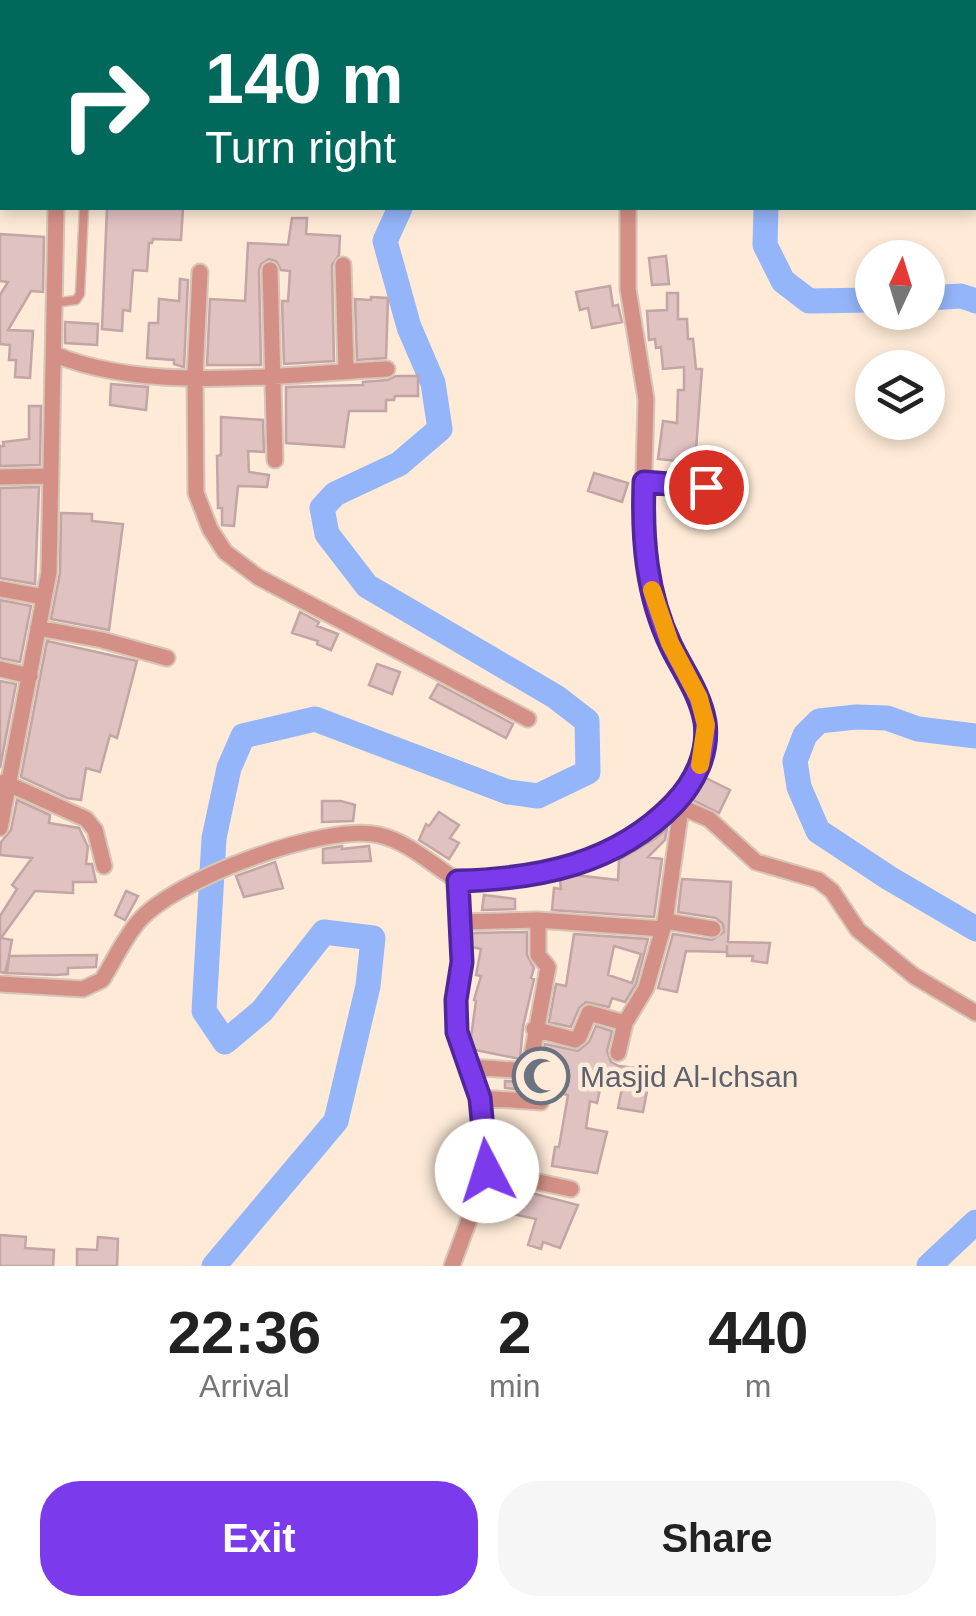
<!DOCTYPE html>
<html lang="en">
<head>
<meta charset="utf-8">
<style>
  :root { --surface:#fff; --page:#f6f6f6; --text:#222; --muted:#767676; --accent:#7c3aed }
  body { margin:0; font-family:Arial,sans-serif; background:var(--page); color:var(--text); height:100vh; display:flex; flex-direction:column; font-size:38px; white-space:nowrap }
  * { box-sizing:border-box; margin:0 }
  p { font-size:32px; color:var(--muted) }
  .icon { flex:none; width:55px; height:55px; fill:none; stroke:currentColor; stroke-width:2; stroke-linecap:round; stroke-linejoin:round }
  .map { position:relative; height:1266px; overflow:hidden }
  .drawer { display:flex; flex-direction:column; background:var(--surface); flex:1 }
  .drawer>* { flex:none }
  .banner { position:absolute; left:0px; top:0px; width:978px; height:210px; box-shadow:0 5px 15px #0003; background:#00695c; color:#fff; overflow:hidden }
  .needle { width:65px; rotate:4deg }
  .tools { position:absolute; left:855px; top:240px; display:grid; gap:20px }
  .tools a { display:grid; place-items:center; width:90px; height:90px; border-radius:50%; background:var(--surface); box-shadow:0 5px 15px #0003; font-size:50px }
  .pin { position:absolute; display:grid; place-items:center; width:85px; height:85px; color:#fff; margin:-42px; border:5px solid #fff; border-radius:50%; box-shadow:0 2px 10px #0007 }
  .me { position:absolute; width:110px; margin:-55px; rotate:355deg; stroke-linejoin:round; filter:drop-shadow(0 0 8px #0008) }
  .turn { display:flex; align-items:center; gap:35px; height:210px; padding:0 40px; font-size:45px }
  .turn .icon { width:130px; height:130px; stroke-width:2.5 }
  .turn b { display:block; font-size:70px; line-height:85px }
  .eta { display:flex; justify-content:space-evenly; align-items:center; height:170px; text-align:center }
  .eta b { font-size:60px; font-weight:700; line-height:70px }
  .primary-button { display:flex; gap:20px; margin-top:auto; padding:20px 40px }
  .primary-button a { flex:1; height:115px; border-radius:40px; background:var(--accent); color:#fff; font-size:40px; font-weight:700; line-height:115px; text-align:center }
  .primary-button a+a { background:var(--page); color:var(--text) }
  .map>svg:first-child { display:block }
  .lines { fill:none; stroke-linecap:round; stroke-linejoin:round }
  .river { stroke:#94b5f9; stroke-width:25 }
  .building { fill:#e0c2c1; stroke:#c2a5a4; stroke-width:2.5; fill-rule:evenodd }
  .service-casing { stroke:#d7c5b5; stroke-width:11 }
  .minor-casing { stroke:#d7c5b5; stroke-width:19 }
  .service { stroke:#d49087; stroke-width:8 }
  .minor { stroke:#d49087; stroke-width:15 }
  .route-casing { stroke:#51269a; stroke-width:25 }
  .route { stroke:#7c3aed; stroke-width:18 }
  .slow { stroke:#f59e0b; stroke-width:18 }
  .labels { text-anchor:middle; dominant-baseline:central; stroke-width:9; stroke-linejoin:round; paint-order:stroke }
  .worship-label { font-size:30px; fill:#5b616d; stroke:#feead7; text-anchor:start }
</style>
</head>
<body>
<div class="map">
<svg width="976" height="1266" viewBox="0 0 976 1266">
  <rect width="100%" height="100%" fill="#feead7"/>
  <g class="lines">
    <path class="river" d="M 515,0 L 515,2
      M 975,68 L 976,68
      M 766,208 L 765,245 L 783,281 L 809,301 L 872,300
      M 928,298 L 961,296 L 976,301
      M 976,736 L 918,729 L 887,718 L 856,717 L 819,721 L 805,735 L 795,761 L 799,787 L 818,831 L 889,878 L 976,929
      M 214,1266 L 336,1121 L 368,986 L 373,938 L 324,932 L 262,1011 L 225,1042 L 204,1011 L 214,838 L 229,768 L 243,736 L 315,719 L 508,792 L 538,796 L 588,772 L 587,721 L 556,697 L 367,586 L 327,534 L 322,508 L 335,494 L 399,464 L 440,429 L 433,383 L 409,327 L 385,241 L 400,208
      M 929,1266 L 976,1222"/>
  </g>
  <path class="building" d="M 107,208 L 183,208 L 181,240 L 153,239 L 152,243 L 149,243 L 147,271 L 133,270 L 130,311 L 123,310 L 122,331 L 102,329 Z
    M 292,218 L 307,218 L 306,234 L 340,236 L 339,255 L 332,265 L 334,361 L 284,364 L 282,301 L 288,301 L 290,271 L 281,270 L 276,261 L 269,259 L 261,264 L 259,270 L 261,365 L 207,365 L 210,299 L 245,301 L 248,243 L 288,245 Z
    M 0,234 L 44,237 L 43,292 L 31,291 L 8,330 L 33,331 L 30,378 L 15,377 L 16,360 L 9,360 L 10,345 L 0,344 L 0,295 L 8,282 L 0,281 Z
    M 666,256 L 669,284 L 652,285 L 649,258 Z
    M 180,279 L 188,280 L 184,367 L 174,364 L 174,360 L 147,358 L 149,323 L 158,323 L 159,299 L 179,301 Z
    M 610,286 L 613,306 L 618,305 L 622,322 L 592,328 L 588,308 L 580,310 L 576,292 Z
    M 667,293 L 678,293 L 678,319 L 687,319 L 688,339 L 693,339 L 696,369 L 702,369 L 695,463 L 658,459 L 663,421 L 677,423 L 678,390 L 684,390 L 684,367 L 663,369 L 661,347 L 656,348 L 655,339 L 649,340 L 647,311 L 667,310 Z
    M 371,297 L 388,298 L 386,358 L 357,360 L 355,299 L 371,300 Z
    M 65,322 L 98,324 L 97,345 L 65,343 Z
    M 396,376 L 418,376 L 418,396 L 395,396 L 394,400 L 386,400 L 386,411 L 349,411 L 344,447 L 286,443 L 286,387 L 363,385 L 363,382 L 388,380 Z
    M 111,384 L 148,387 L 146,410 L 110,405 Z
    M 29,406 L 41,406 L 40,465 L 0,466 L 0,446 L 4,446 L 3,442 L 29,439 Z
    M 221,417 L 263,420 L 264,452 L 248,451 L 249,472 L 269,475 L 267,487 L 238,486 L 234,526 L 222,525 L 222,508 L 218,508 L 217,456 L 221,455 Z
    M 594,473 L 628,483 L 622,502 L 588,491 Z
    M 39,487 L 35,584 L 0,578 L 0,488 Z
    M 61,513 L 92,514 L 92,521 L 123,524 L 109,630 L 51,619 L 60,573 Z
    M 0,600 L 31,606 L 20,662 L 0,658 Z
    M 300,612 L 319,622 L 317,626 L 338,634 L 331,650 L 317,644 L 318,641 L 292,633 Z
    M 47,641 L 137,661 L 117,738 L 110,735 L 100,772 L 86,768 L 81,800 L 67,798 L 21,777 Z
    M 377,664 L 400,672 L 392,694 L 369,685 Z
    M 0,681 L 16,684 L 0,768 Z
    M 438,684 L 513,724 L 506,738 L 430,698 Z
    M 706,778 L 730,790 L 719,813 L 693,800 Z
    M 17,800 L 50,815 L 49,823 L 79,828 L 88,847 L 86,864 L 92,864 L 96,882 L 73,882 L 73,893 L 35,891 L 1,938 L 12,940 L 9,956 L 97,955 L 96,967 L 68,968 L 68,974 L 55,975 L 7,973 L 9,957 L 5,973 L 0,972 L 0,916 L 17,889 L 12,885 L 32,858 L 0,855 L 1,842 L 11,830 Z
    M 322,801 L 341,801 L 355,805 L 353,821 L 322,822 Z
    M 439,812 L 459,825 L 450,838 L 459,843 L 449,859 L 419,840 L 426,824 L 429,826 Z
    M 667,828 L 665,840 L 648,857 L 662,859 L 654,917 L 552,910 L 554,888 L 561,889 L 560,880 L 575,875 L 618,880 L 619,860 L 656,838 Z
    M 342,846 L 342,849 L 369,846 L 371,861 L 323,863 L 323,849 Z
    M 275,862 L 283,888 L 244,897 L 236,876 Z
    M 682,879 L 731,882 L 728,942 L 770,943 L 767,963 L 752,961 L 753,956 L 727,956 L 727,945 L 727,952 L 686,951 L 677,992 L 658,988 L 673,934 L 712,940 L 724,932 L 723,924 L 716,918 L 678,912 Z
    M 126,891 L 138,896 L 125,920 L 115,915 Z
    M 484,895 L 515,899 L 515,909 L 482,910 Z
    M 527,932 L 527,955 L 534,968 L 531,978 L 534,979 L 523,1027 L 520,1059 L 475,1050 L 471,1037 L 476,1001 L 474,1000 L 481,976 L 476,975 L 481,949 L 472,947 L 472,933 Z
    M 574,934 L 648,939 L 636,984 L 625,1002 L 612,998 L 609,1007 L 586,1002 L 579,1008 L 571,1027 L 549,1022 L 556,984 L 566,986 ZM 614,946 L 641,954 L 632,983 L 608,975 Z
    M 596,1026 L 612,1031 L 607,1051 L 611,1062 L 619,1066 L 651,1070 L 643,1112 L 618,1108 L 623,1083 L 602,1080 L 597,1103 L 590,1101 L 586,1128 L 607,1132 L 597,1173 L 552,1166 L 555,1147 L 559,1147 L 568,1095 L 523,1085 L 523,1090 L 505,1088 L 505,1081 L 529,1082 L 537,1079 L 545,1044 L 578,1051 L 589,1042 Z
    M 508,1187 L 578,1205 L 560,1248 L 543,1242 L 541,1249 L 528,1245 L 536,1219 L 503,1212 Z
    M 0,1235 L 26,1237 L 25,1248 L 54,1250 L 53,1266 L 0,1266 Z
    M 98,1237 L 118,1239 L 117,1266 L 77,1266 L 77,1249 L 97,1250 Z"/>
  <g class="lines">
    <g class="service-casing">
      <path id="service" d="M 54,303 L 76,300 L 80,294 L 84,208"/>
    </g>
    <g class="minor-casing">
      <path id="minor" d="M 54,0 L 54,2
        M 120,0 L 120,2
        M 648,2 L 649,0
        M 699,2 L 700,0
        M 0,130 L 2,130
        M 343,265 L 346,371
        M 270,270 L 275,460
        M 200,272 L 195,376 L 196,493 L 210,529 L 225,552 L 258,577 L 528,719
        M 54,354 C 147,394 286,374 387,369
        M 0,477 L 51,476
        M 644,482 L 727,489
        M 0,589 L 44,597
        M 38,628 L 102,640 L 167,658
        M 0,669 L 30,676
        M 4,782 L 86,819 L 95,830 L 104,866
        M 681,807 L 709,819 L 756,862 L 818,880 L 832,891 L 858,930 L 914,976 L 976,1013
        M 0,828 L 49,572 L 56,208
        M 458,881 L 552,871 L 624,846 L 650,829 L 683,795 L 700,767 L 705,725 L 699,698 L 669,643 L 645,563 L 643,508 L 646,399 L 628,289 L 628,208
        M 665,921 L 682,801
        M 461,922 L 538,920 L 663,929
        M 0,984 L 83,989 L 102,980 C 114,961 124,938 139,921 C 175,879 324,823 379,835 C 407,841 434,866 458,881 L 462,963 L 456,1000 L 457,1032 L 480,1098 L 487,1171 L 452,1266
        M 534,1029 L 575,1040 L 579,1037 L 589,1013 L 625,1023 L 646,988 L 665,921 L 713,929
        M 618,1053 L 625,1023
        M 471,1067 L 529,1071 L 548,967 L 538,955 L 538,920
        M 480,1098 L 541,1102
        M 487,1171 L 571,1189"/>
    </g>
    <use href="#service" class="service"/>
    <use href="#minor" class="minor"/>
  </g>
  <g class="lines">
    <g class="route-casing">
      <path id="route" d="M 487,1171 L 480,1098 L 457,1032 L 456,1000 L 462,962 L 458,881 C 539,879 616,864 674,804 C 695,782 709,753 705,722 C 700,693 683,671 671,646 C 646,594 642,538 644,482 L 706,487"/>
    </g>
    <use href="#route" class="route"/>
    <path class="slow" d="M 652,590 L 670,643 L 699,698 L 706,725 L 700,765"/>
  </g>
  <defs>
    <g id="mosque-ring" transform="scale(2.875)"><circle r="9.5" fill="#feead7" stroke="#6b7280" stroke-width="1.5"/><path d="M3.5-4.9A6 6 0 1 0 3.5 4.9A5 5 0 1 1 3.5-4.9Z" fill="#6b7280"/></g>
  </defs>
  <g fill-rule="evenodd">
    <use href="#mosque-ring" x="541" y="1076"/>
  </g>
  <g class="labels">
    <g class="worship-label">
      <text x="580" y="1076">Masjid Al-Ichsan</text>
    </g>
  </g>
</svg>
<div class="tools">
<a><svg class="needle" viewBox="-14 -14 28 28"><path d="M0-13l5 13h-10z" fill="#e53935"/><path d="M0 13l5-13h-10z" fill="#767676"/></svg></a>
<a><svg class="icon" aria-label="layers" viewBox="0 0 24 24"><path d="M12 4l9 5-9 5-9-5zM3 14l9 5 9-5"/></svg></a>
</div>
<div class="pin" style="left:706px;top:487px;background:#d93025"><svg class="icon" aria-label="arrive" viewBox="0 0 24 24"><path d="M6 21V4h12l-3 4 3 4H6"/></svg></div>
<svg class="me" style="left:487px;top:1171px" viewBox="-20 -20 40 40"><circle r="19" fill="#fff"/><path d="M0-13L10 11 0 6-10 11z" fill="#7c3aed"/></svg>
<div class="banner">
<div class="turn"><svg class="icon" aria-label="right" viewBox="0 0 24 24"><path d="M7 20v-9h11M14 6l5 5-5 5"/></svg><div><b>140 m</b>Turn right</div></div>
</div>
</div>
<section class="drawer">
<div class="eta">
<div><b>22:36</b><p>Arrival</p></div>
<div><b>2</b><p>min</p></div>
<div><b>440</b><p>m</p></div>
</div>
<div class="primary-button"><a>Exit</a><a>Share</a></div>
</section>
</body>
</html>
